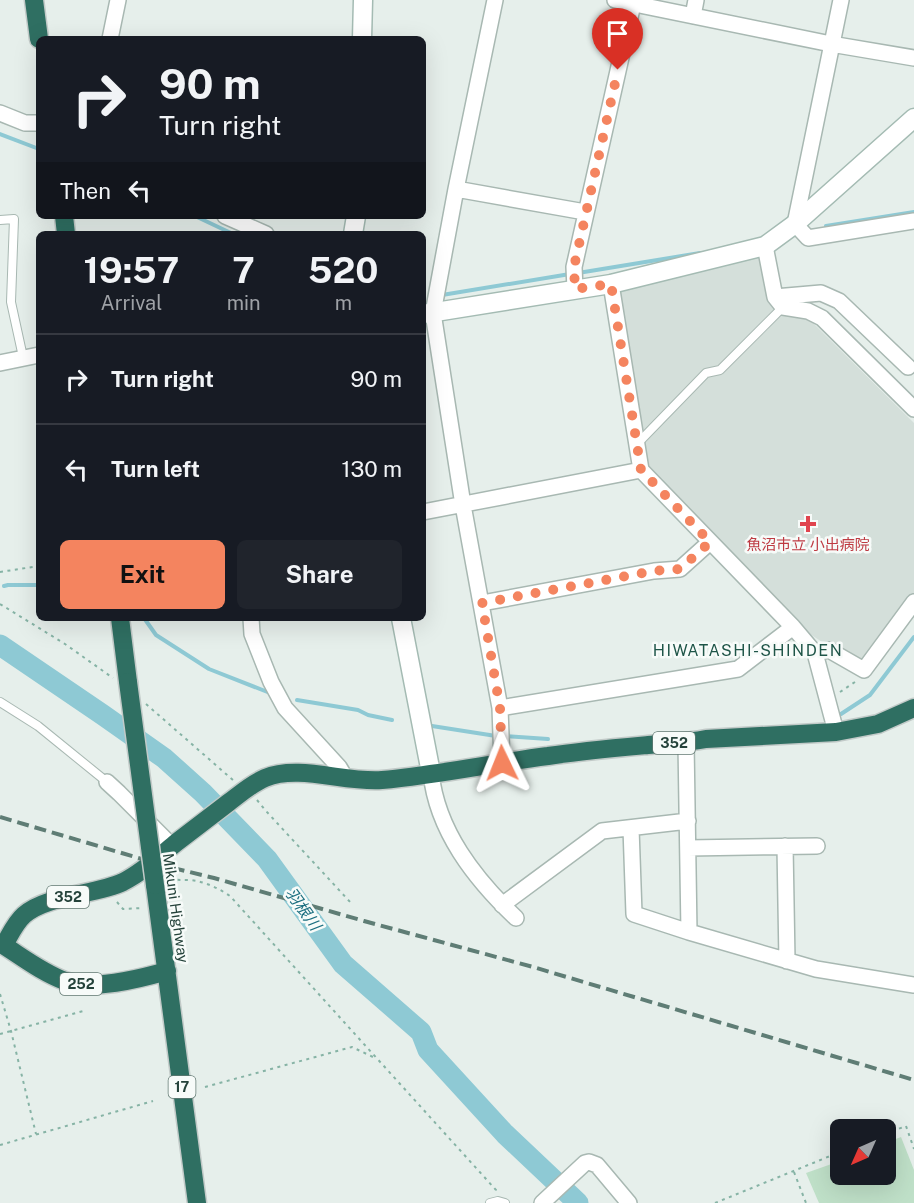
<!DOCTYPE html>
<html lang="en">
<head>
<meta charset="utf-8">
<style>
  :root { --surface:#171b24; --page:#20242c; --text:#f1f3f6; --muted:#9ea1a6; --line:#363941; --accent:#f4845f }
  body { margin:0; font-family:"Public Sans","Noto Sans JP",sans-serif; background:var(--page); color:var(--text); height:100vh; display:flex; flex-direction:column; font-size:22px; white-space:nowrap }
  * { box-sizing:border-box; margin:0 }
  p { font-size:20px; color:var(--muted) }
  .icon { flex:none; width:33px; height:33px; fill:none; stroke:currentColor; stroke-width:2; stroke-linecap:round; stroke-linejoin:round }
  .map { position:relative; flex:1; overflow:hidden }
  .side { position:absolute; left:36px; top:231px; width:390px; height:390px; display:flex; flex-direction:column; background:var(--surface); border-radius:9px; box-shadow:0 6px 24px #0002 }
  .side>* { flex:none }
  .top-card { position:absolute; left:36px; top:36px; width:390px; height:183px; border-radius:9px; box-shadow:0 6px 24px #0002; background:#171b24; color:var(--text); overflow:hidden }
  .needle { width:39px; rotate:225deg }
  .controls { position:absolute; left:830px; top:1119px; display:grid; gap:12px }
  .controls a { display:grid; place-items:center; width:66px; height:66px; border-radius:9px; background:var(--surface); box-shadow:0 6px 24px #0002; font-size:30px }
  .pin { position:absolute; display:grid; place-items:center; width:51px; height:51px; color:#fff; margin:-62px -26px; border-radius:50% 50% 50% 0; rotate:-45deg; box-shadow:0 0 6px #0007 }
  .pin .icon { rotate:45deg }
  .me { position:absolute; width:66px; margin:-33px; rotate:358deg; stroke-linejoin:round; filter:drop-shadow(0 0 4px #0008) }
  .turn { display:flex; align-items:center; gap:21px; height:126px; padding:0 24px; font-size:27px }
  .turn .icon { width:78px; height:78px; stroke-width:2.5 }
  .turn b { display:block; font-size:42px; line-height:51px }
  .then { display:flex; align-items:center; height:57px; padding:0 24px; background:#0003; gap:12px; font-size:22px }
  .eta { display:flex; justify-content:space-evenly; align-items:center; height:102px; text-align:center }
  .eta b { font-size:36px; font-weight:700; line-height:42px }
  .cta { display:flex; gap:12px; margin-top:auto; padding:12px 24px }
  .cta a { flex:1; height:69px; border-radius:9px; background:var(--accent); color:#111; font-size:24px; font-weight:700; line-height:69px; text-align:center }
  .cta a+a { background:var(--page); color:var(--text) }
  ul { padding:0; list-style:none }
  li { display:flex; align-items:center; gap:18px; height:90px; padding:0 24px; border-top:2px solid var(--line) }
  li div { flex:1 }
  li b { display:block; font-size:22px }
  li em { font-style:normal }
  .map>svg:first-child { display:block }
  .built { fill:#d4dfda }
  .green { fill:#bfe0c8 }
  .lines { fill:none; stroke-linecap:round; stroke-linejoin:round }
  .stream { stroke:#8ec9d4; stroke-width:4 }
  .river { stroke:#8ec9d4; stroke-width:21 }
  .lane-casing { stroke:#a8b8b2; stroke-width:10 }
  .street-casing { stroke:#a8b8b2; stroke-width:18 }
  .secondary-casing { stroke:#a4bbb3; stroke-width:21 }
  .highway-casing { stroke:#c2cac8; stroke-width:21 }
  .path { stroke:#86b3a5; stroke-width:2; stroke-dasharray:3 4.5; stroke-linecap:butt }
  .lane { stroke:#fff; stroke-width:8 }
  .street { stroke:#fff; stroke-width:15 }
  .secondary { stroke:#fff; stroke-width:18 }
  .highway { stroke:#2f6f62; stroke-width:18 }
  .rail { stroke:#5f7d75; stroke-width:4; stroke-dasharray:12 6; stroke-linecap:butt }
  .highway-bridge-casing { stroke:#c2cac8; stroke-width:21; stroke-linecap:butt }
  .highway-bridge { stroke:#2f6f62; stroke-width:18 }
  .route { stroke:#f4845f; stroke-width:10; stroke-dasharray:0 18 }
  .health-dot { fill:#e0444e; stroke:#f7fbf9; stroke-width:2 }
  .labels { text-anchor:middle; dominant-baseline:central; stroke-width:5; stroke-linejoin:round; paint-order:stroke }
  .shield { fill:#f7fbf9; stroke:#637a73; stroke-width:1.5 }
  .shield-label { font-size:14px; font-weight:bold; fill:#24423a }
  .health-label { font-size:15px; fill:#be3a42; stroke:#f7fbf9 }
  .street-label { font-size:15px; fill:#24423a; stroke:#f7fbf9 }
  .neighbourhood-label { font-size:16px; letter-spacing:1.5px; fill:#1f5548; stroke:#f7fbf9 }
  .water-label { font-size:16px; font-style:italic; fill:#1c6f80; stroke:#f7fbf9 }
</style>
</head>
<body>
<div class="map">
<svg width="914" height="1203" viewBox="0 0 914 1203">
  <rect width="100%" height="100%" fill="#e6efeb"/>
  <path class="built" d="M 758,254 L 769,303 L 782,314 L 810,320 L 914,423 L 914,596 L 860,667 L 810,634 L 630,452 L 605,277 Z"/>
  <path class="green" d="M 901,1137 L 914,1170 L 914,1203 L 819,1203 L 806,1173 L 840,1161 L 840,1174 L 885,1174 L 885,1143 Z"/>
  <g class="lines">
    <path class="stream" d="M 0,134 L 39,149
      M 195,216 L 233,234
      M 826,226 L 914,212
      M 578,273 L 700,253
      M 442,295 L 570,274
      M 4,586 L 8,585 L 39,585
      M 144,618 L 156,635 L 209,669 L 270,693
      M 297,700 L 358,710 L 368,715 L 392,720
      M 841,714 L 870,695 L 914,637
      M 432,726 L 496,736
      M 504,736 L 548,739"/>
    <path class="river" d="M 0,645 L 103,715 L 164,758 L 203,793 L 267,859 L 343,964 L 421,1032 L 428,1050 L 505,1134 L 578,1203"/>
    <g class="lane-casing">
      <path id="lane" d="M 0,220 L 14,219 L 11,302 L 23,357
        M 639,445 L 639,442 L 706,373 L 720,370 L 783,307
        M 0,702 L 38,726 L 107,782
        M 490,1203 L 498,1201 L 505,1203"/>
    </g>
    <g class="street-casing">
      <path id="street" d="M 495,0 L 456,189 L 433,313 L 463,505 L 500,708 L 502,763
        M 615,0 L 831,44 L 914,58
        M 841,0 L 795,224 L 808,238 L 914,221
        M 693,16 L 696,0
        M 110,39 L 118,0
        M 0,113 L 25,123 L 39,123
        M 456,189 L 585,212
        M 225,216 L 266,234
        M 765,246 L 775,297 L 783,307 L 808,311 L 822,318 L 914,409
        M 611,284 L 641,470 L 793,627 L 815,653 L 836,732
        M 575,289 L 574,267 L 633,4
        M 775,297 L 821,293 L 839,301 L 908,367
        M 0,363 L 39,355
        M 423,512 L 641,470
        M 482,603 L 654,571 L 680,569 L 710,542
        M 251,618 L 252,634 L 271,682 L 285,708 L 339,767 L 342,772 L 342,778
        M 815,653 L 829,650 L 864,670 L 914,602
        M 500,708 L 738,669 L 793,627
        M 686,743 L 689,932 L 816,969 L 914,985
        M 431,773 C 437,831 475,879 516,918
        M 107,782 L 119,793 L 172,846
        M 631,828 L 634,914 L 689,932
        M 785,846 L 787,961
        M 688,848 L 817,846
        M 502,905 L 602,831 L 688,821
        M 542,1203 L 585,1163 L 589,1162 L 597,1165 L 629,1203"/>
    </g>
    <g class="secondary-casing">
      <path id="secondary" d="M 362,39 L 363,0
        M 353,234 L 356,216
        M 423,314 L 611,284 L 765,246 L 795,224 L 914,118
        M 401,618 L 431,773"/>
    </g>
    <g class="highway-casing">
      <path id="highway" d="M 34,0 L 39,39
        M 64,216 L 66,234
        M 120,618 L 128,682
        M 155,885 L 197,1203
        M 0,943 C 21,956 41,972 65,981 C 92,991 139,979 167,971
        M 4,945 C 10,935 15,923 24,915 C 47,895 95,895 123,882 C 143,872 160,856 177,842 C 194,829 211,816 228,803 C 240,794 251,784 265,778 C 299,764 345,783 382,780 C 438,775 493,763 548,756 C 581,751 615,748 648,745 C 667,743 687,743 706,739 L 836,732 L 878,724 L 914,708"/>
    </g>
    <path class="path" d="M 0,572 L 39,566
      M 0,604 L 65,644 L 113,678
      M 840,692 L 858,680
      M 146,704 L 234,781
      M 257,800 L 266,811 L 351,903
      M 170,879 C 177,880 182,880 189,880 C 204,881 218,888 230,896 L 496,1190 L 496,1192
      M 117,902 L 123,909 L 142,908
      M 0,994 L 11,1031 L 36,1134
      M 0,1034 L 83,1011
      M 205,1087 L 352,1047 L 375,1058
      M 885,1134 L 906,1126 L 914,1149
      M 0,1145 L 153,1101
      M 794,1172 L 806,1203
      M 715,1203 L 840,1152"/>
    <use href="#lane" class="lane"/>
    <use href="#street" class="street"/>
    <use href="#secondary" class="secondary"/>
    <use href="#highway" class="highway"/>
    <path class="rail" d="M 0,817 L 169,867 L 214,878 L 364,921 L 533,967 L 914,1080"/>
    <g class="highway-bridge-casing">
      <path id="highway-bridge" d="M 128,682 L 155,885"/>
    </g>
    <use href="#highway-bridge" class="highway-bridge"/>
  </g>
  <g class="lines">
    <path class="route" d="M 502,763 L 500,708 L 482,603 L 654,571 L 680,569 L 710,542 L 641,470 L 611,284 L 575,289 L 574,267 L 618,70"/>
  </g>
  <path class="health-dot" d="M805 515h6v6h6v6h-6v6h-6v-6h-6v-6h6z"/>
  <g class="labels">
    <g class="shield">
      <rect x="653" y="732" width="42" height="22" rx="4.5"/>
      <rect x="47" y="886" width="42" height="22" rx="4.5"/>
      <rect x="60" y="973" width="42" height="22" rx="4.5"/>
      <rect x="168.5" y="1076" width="27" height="22" rx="4.5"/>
    </g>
    <g class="shield-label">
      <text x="674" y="743">352</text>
      <text x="68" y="897">352</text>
      <text x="81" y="984">252</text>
      <text x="182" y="1087">17</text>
    </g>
    <g class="health-label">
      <text x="808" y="544">魚沼市立 小出病院</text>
    </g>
    <g class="street-label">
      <text transform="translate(176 908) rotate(82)">Mikuni Highway</text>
    </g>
    <g class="neighbourhood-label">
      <text x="748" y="650">HIWATASHI-SHINDEN</text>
    </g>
    <g class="water-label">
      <text transform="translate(303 909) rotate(54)">羽根川</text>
    </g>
  </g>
</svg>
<div class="controls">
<a><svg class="needle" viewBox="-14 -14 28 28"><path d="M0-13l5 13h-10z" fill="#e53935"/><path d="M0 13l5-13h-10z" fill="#9ea1a6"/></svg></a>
</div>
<div class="pin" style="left:618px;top:70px;background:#d93025"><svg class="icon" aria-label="arrive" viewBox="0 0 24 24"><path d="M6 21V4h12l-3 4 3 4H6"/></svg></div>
<svg class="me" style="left:502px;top:763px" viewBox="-20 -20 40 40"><path d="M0-17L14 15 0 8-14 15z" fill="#f4845f" stroke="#fff" stroke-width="4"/></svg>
<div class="top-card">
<div class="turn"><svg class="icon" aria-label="right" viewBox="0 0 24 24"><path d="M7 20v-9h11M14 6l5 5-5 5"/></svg><div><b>90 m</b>Turn right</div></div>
<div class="then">Then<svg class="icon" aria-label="left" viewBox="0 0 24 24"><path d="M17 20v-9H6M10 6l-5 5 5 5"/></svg></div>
</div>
<section class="side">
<div class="eta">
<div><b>19:57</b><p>Arrival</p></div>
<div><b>7</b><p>min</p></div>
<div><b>520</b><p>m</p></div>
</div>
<ul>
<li><svg class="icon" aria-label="right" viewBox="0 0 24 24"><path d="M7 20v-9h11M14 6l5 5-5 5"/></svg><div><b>Turn right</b></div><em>90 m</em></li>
<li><svg class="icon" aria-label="left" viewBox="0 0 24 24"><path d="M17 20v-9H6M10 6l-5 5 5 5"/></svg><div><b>Turn left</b></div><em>130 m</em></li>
</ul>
<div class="cta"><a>Exit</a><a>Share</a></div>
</section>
</div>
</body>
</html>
